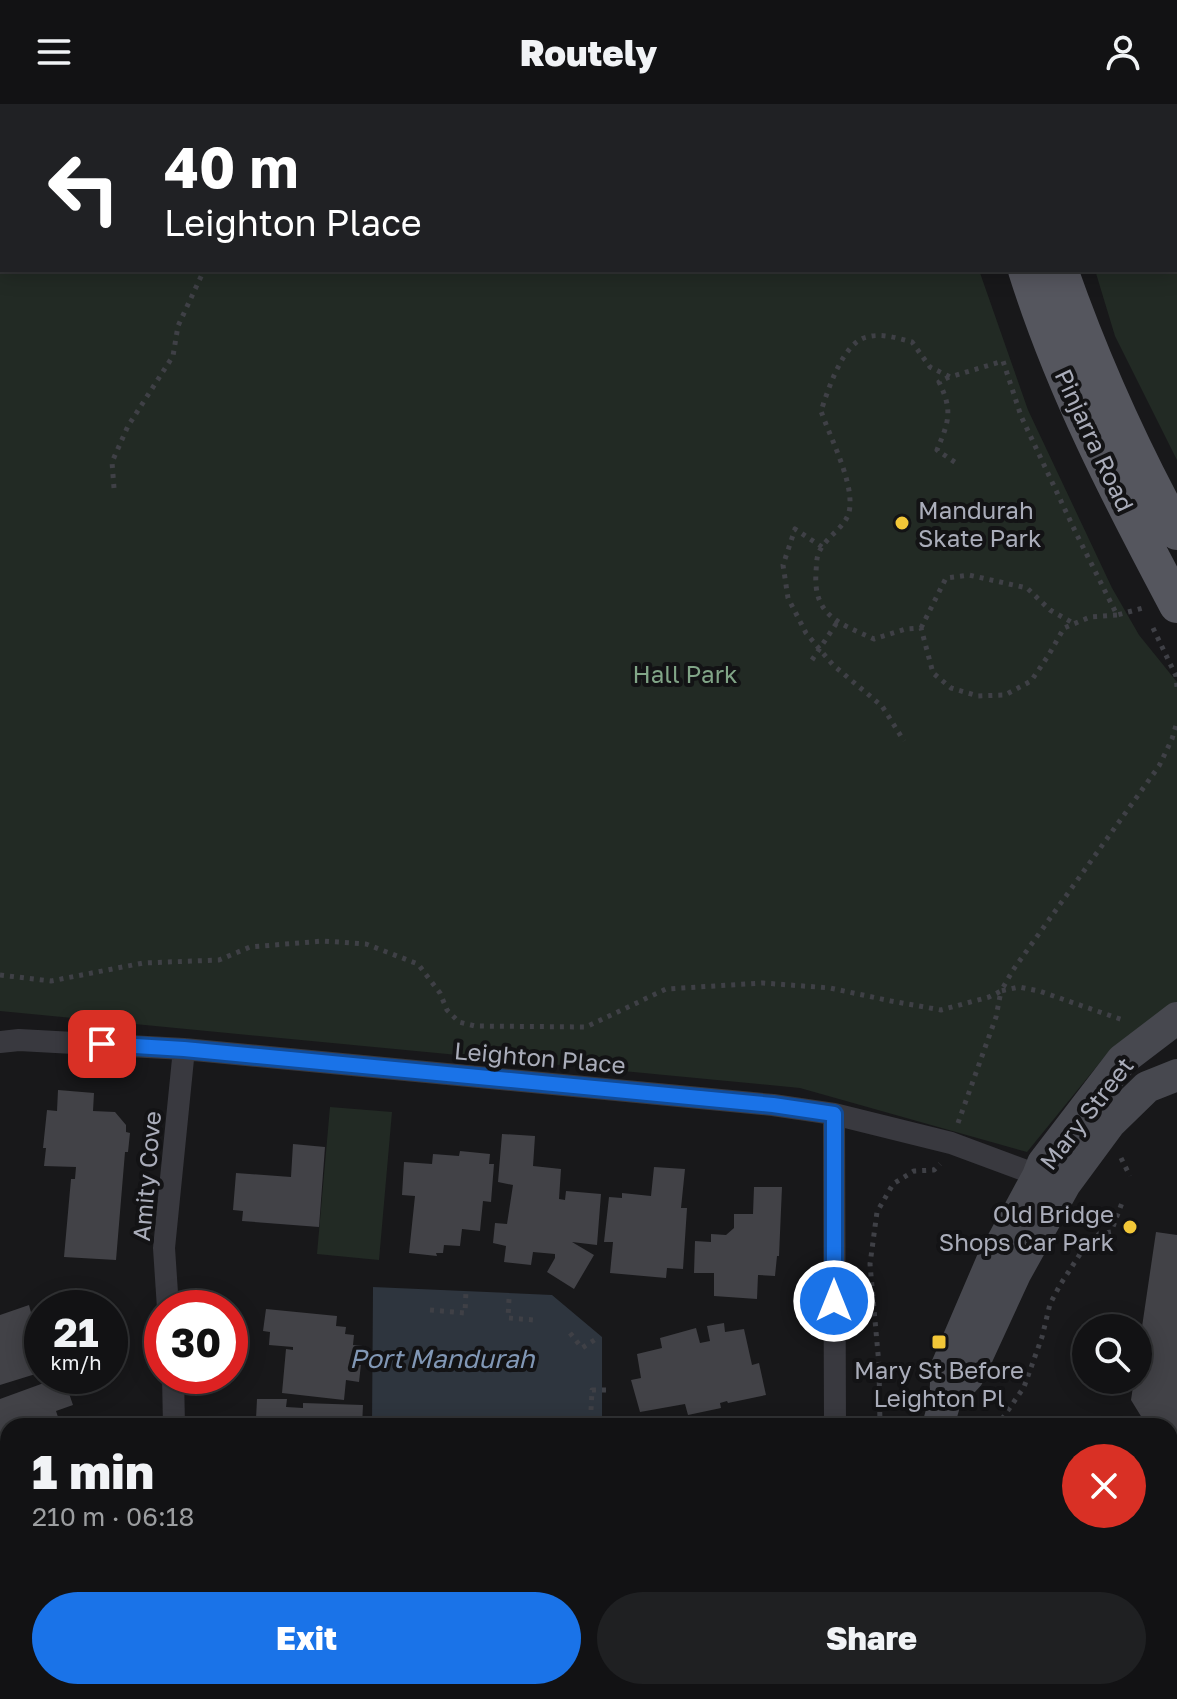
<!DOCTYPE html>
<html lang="en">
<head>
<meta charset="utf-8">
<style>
  :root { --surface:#121214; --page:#1f2022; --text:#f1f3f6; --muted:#9c9ea0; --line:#313234; --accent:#1a73e8 }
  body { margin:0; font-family:"Golos Text",sans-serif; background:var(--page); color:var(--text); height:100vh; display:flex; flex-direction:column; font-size:30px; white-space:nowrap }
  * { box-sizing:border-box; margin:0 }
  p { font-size:26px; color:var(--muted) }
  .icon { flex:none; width:44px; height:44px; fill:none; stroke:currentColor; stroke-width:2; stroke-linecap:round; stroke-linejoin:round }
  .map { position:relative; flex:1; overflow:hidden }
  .sheet { position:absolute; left:0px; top:1314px; width:1178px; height:282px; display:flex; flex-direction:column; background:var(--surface); border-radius:24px 24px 0 0; box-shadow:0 4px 20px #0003,0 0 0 2px var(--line) }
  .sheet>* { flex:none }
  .hud { position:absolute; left:0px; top:0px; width:1178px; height:168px; box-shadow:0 4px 20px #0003,0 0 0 2px var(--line); background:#202124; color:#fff; overflow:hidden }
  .controls { position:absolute; left:1072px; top:1210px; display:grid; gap:16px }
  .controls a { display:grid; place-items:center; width:80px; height:80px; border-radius:50%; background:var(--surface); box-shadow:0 4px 20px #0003,0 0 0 2px var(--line); font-size:40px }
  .speed { position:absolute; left:24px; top:1186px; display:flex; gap:16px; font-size:40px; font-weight:700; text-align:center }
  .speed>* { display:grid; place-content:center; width:104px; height:104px; border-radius:50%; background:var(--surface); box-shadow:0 4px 20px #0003,0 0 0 2px var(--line); line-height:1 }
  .speed small { font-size:20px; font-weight:400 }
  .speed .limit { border:12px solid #d22; background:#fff; color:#111 }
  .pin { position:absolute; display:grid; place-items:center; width:68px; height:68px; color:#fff; margin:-34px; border-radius:16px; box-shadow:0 4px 12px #0006 }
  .me { position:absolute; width:88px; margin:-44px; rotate:0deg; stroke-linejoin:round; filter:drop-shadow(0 0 6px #0008) }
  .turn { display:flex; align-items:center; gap:28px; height:168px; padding:0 32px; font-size:36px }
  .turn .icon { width:104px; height:104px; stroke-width:2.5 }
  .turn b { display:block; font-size:56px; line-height:68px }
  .round { display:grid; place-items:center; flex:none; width:84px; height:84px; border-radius:42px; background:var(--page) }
  .head { display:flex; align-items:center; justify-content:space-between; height:136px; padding:0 32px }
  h1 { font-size:48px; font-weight:800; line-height:60px }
  .button { display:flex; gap:16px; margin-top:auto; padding:16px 32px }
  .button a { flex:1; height:92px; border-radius:48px; background:var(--accent); color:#fff; font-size:32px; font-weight:800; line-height:92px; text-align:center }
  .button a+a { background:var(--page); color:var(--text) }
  header { display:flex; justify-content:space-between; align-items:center; height:104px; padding:0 32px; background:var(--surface); font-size:36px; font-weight:800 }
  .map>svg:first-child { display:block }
  .green { fill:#222a24 }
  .water { fill:#2e353e }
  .building { fill:#424247 }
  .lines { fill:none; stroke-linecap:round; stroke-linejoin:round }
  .path { stroke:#3f4046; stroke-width:5; stroke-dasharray:4 6; stroke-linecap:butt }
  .street { stroke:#39393f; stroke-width:22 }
  .secondary { stroke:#47484f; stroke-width:32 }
  .primary { stroke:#55565e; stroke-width:36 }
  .route-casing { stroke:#114b97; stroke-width:20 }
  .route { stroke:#1a73e8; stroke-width:14 }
  .poi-dot { fill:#f2c738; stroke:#131315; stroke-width:3 }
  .labels { text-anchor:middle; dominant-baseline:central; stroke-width:8; stroke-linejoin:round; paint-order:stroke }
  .street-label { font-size:24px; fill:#aaadba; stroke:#131315 }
  .poi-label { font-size:24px; fill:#aaadba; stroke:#131315; text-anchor:start }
  .park-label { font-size:24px; fill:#81a587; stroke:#131315 }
  .water-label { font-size:26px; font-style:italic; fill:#8197b5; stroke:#131315 }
</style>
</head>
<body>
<header><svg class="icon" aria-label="menu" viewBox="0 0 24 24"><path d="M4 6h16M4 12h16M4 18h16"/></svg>Routely<svg class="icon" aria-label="person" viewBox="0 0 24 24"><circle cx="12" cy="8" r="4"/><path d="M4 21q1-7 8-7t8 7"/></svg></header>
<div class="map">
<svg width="1177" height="1595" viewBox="0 0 1177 1595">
  <rect width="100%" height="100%" fill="#18181a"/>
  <path class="green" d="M 1176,13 L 1177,13 L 1177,356 L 1115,232 L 1095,166 L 1176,166 Z
    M 0,62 L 2,62 L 2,166 L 979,166 L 1028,306 L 1112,484 L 1139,531 L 1177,578 L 1177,898 L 1106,951 L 1027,1048 L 800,984 L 0,907 Z
    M 330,1003 L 392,1008 L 379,1156 L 317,1150 Z"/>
  <path class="water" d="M 183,0 L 1177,0 L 1177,2 L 189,2 Z
    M 373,1183 L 552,1191 L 602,1233 L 602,1322 L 372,1322 Z
    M 1170,1495 L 1177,1497 L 1177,1595 L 1082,1595 L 1083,1588 L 1170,1588 Z
    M 384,1588 L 612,1588 L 613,1595 L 385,1595 Z"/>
  <path class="building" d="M 58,986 L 94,989 L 93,1007 L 115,1008 L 126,1021 L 126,1028 L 130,1029 L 128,1048 L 125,1048 L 116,1156 L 64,1153 L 71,1075 L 75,1075 L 76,1063 L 44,1062 L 46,1044 L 43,1044 L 47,1006 L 57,1007 Z
    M 502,1030 L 535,1032 L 533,1062 L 561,1065 L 559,1095 L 565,1096 L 566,1087 L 601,1090 L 597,1141 L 572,1138 L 594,1151 L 574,1185 L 547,1168 L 555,1154 L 555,1150 L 533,1148 L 531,1161 L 504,1158 L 506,1142 L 493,1139 L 495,1119 L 507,1120 L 513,1081 L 498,1078 Z
    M 293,1040 L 325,1043 L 319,1123 L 242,1117 L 243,1107 L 233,1106 L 236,1069 L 291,1073 Z
    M 460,1047 L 490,1050 L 489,1060 L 494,1060 L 491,1098 L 483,1097 L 480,1127 L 462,1125 L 460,1142 L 444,1141 L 443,1149 L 436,1149 L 437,1152 L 409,1149 L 415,1092 L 402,1091 L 404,1058 L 432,1060 L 433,1050 L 459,1052 Z
    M 654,1063 L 685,1065 L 681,1104 L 687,1104 L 683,1165 L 667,1164 L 666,1174 L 610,1169 L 613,1138 L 604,1138 L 609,1093 L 622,1094 L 622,1089 L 651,1092 Z
    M 754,1083 L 782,1083 L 779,1152 L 777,1152 L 775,1172 L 758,1171 L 757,1195 L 714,1192 L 714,1169 L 694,1169 L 695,1137 L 711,1138 L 711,1130 L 726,1131 L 734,1124 L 734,1110 L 753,1110 Z
    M 1156,1128 L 1177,1131 L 1177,1329 L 1170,1327 L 1170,1322 L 1147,1322 L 1131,1296 L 1134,1276 L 1138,1276 L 1138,1250 Z
    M 29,1201 L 36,1227 L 41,1225 L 42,1227 L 42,1268 L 0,1281 L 0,1211 Z
    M 266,1205 L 337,1212 L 336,1222 L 346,1223 L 345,1230 L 354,1231 L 353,1241 L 363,1242 L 359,1278 L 346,1276 L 344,1296 L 282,1289 L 286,1245 L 293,1246 L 293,1243 L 269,1241 L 270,1228 L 263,1227 Z
    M 724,1219 L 725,1228 L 744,1225 L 752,1261 L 759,1259 L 766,1291 L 728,1299 L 727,1297 L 720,1299 L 721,1304 L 688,1311 L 685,1300 L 640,1308 L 631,1276 L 641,1274 L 637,1250 L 662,1244 L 660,1234 L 696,1224 L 700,1239 L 710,1237 L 707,1222 Z
    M 63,1272 L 73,1301 L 56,1307 L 59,1316 L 51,1318 L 52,1322 L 8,1322 L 8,1359 L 0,1362 L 0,1295 Z
    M 257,1295 L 287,1295 L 286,1303 L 303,1304 L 303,1299 L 363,1301 L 362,1322 L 251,1322 L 252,1314 L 256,1315 Z
    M 1170,1381 L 1177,1382 L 1177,1409 L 1170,1408 Z
    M 8,1390 L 8,1442 L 3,1443 L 0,1432 L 0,1398 Z
    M 1170,1440 L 1177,1441 L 1177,1497 L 1170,1495 L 1172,1479 L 1170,1479 Z
    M 8,1475 L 8,1551 L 1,1553 L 0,1477 Z
    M 8,1558 L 8,1588 L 103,1588 L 105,1595 L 0,1595 L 0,1577 L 2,1573 L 0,1560 Z
    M 217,1588 L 331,1588 L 332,1595 L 219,1595 Z
    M 650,1588 L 727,1588 L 729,1589 L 726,1595 L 649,1595 L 651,1592 Z
    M 1032,1588 L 1086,1588 L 1085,1595 L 1030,1595 Z"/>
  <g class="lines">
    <path class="path" d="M 153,0 L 153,2
      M 381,0 L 381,2
      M 0,54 L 2,54
      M 1176,63 L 1177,62
      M 949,273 L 939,278 C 953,307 949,317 937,346 L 959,361
      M 114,384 L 112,358 L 128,322 L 173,252 L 178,222 L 204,166
      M 822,443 L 795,425 L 783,461 L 788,494 L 806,529 L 833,561 L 882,602 L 904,637
      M 1117,511 L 1090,513 L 1064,524 L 1048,552 L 1031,577 L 1005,591 L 978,592 L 951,584 L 933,569 L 921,524 L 906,525 L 874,535 C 839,519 813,512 816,468 C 817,454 816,450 825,439 C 835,426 850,419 850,400 C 851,373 830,333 821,307 C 828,286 843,238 867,233 C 882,229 897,234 912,238 L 930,263 L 950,273 L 1003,257 L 1021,312 L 1076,429 L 1117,511 L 1143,504
      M 921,524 L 946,474 L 969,471 L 1027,484 L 1050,506 L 1073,519
      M 1153,524 L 1176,572 L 1177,583
      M 812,556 L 838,517
      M 0,871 L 51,877 L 143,859 L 219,856 L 250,843 L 323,837 L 366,840 L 418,860 L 440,889 L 447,906 L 459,918 L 475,922 L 586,923 L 666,885 L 763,879 L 830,884 L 891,897 L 941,906 L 989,893 L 1001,887 L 1013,866 L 1159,662 L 1172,635 L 1177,618
      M 958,1019 L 996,913 L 1001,887 L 1019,883 L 1039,887 L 1126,917
      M 1121,1054 L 1130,1072
      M 509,1195 L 508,1214 L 534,1216
      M 430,1206 L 465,1209 L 466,1187
      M 570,1229 L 582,1244 L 596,1235
      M 591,1306 L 592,1286 L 611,1286
      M 385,1317 L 422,1318 L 422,1322
      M 880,1322 L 879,1261 L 870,1160 L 877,1108 L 893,1080 L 914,1067 L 934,1066 L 940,1060
      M 995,1322 L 1000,1318 L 1024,1283 L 1042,1233 L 1050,1200 L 1060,1181 L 1082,1147 L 1099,1130 L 1111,1128 L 1123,1096
      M 429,1588 L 430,1595
      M 586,1588 L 588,1595
      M 610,1588 L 612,1595
      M 617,1595 L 624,1592
      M 840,1595 L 842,1588"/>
    <path class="street" d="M 0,938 L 19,936 L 184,945 L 773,1001 L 834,1010 L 951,1039 L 1048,1075
      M 834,1010 L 835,1322
      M 168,1204 L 164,1144 L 184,945
      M 173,1272 L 174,1322
      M 171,1588 L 172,1595"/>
    <path class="secondary" d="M 945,1297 L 968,1272 L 1015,1170 L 1065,1080 L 1110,1019 L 1147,983 L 1177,971
      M 938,1322 L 945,1297 L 947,1262 L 992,1157 L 1038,1072 L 1043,1059 L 1122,956 L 1177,914
      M 883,1595 L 884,1588"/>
    <path class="primary" d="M 981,0 L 981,2
      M 1016,0 L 1016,2
      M 1026,166 C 1063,284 1119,392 1177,501
      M 1060,166 C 1092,257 1131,344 1177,428"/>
  </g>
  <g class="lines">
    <g class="route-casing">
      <path id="route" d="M 102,940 L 184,945 L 773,1001 L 834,1010 L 834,1197"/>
    </g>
    <use href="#route" class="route"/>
  </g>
  <g class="poi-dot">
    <circle cx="902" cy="419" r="8"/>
    <circle cx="1130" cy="1123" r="8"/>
    <rect x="931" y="1230" width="16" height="16" rx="4"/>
  </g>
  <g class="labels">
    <g class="street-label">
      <text transform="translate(1095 336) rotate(65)">Pinjarra Road</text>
      <text transform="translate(540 953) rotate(5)">Leighton Place</text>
      <text transform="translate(1086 1009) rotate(-52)">Mary Street</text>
      <text transform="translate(146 1072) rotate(-85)">Amity Cove</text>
    </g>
    <g class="poi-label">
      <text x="918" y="405">Mandurah<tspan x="918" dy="28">Skate Park</tspan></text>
      <text x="1114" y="1109" text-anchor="end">Old Bridge<tspan x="1114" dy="28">Shops Car Park</tspan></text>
      <text x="939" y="1265" text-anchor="middle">Mary St Before<tspan x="939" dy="28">Leighton Pl</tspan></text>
    </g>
    <g class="park-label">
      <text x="685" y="569">Hall Park</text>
    </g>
    <g class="water-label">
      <text x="442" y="1254">Port Mandurah</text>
    </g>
  </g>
</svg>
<div class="controls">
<a><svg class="icon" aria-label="search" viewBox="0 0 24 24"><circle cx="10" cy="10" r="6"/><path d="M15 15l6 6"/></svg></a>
</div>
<div class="speed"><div>21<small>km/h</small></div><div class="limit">30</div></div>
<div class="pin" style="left:102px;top:940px;background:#d93025"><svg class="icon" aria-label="arrive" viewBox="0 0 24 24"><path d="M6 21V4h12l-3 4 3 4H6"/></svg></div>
<svg class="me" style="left:834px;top:1197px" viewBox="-20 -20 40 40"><circle r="17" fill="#1a73e8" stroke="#fff" stroke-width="3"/><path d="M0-11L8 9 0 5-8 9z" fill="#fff"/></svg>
<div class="hud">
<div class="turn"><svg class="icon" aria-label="left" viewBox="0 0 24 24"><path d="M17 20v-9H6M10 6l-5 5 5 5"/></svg><div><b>40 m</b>Leighton Place</div></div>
</div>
<section class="sheet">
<div class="head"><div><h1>1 min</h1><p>210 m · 06:18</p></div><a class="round" style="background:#d93025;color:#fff"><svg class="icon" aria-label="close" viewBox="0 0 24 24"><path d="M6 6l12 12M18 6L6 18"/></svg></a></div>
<div class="button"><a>Exit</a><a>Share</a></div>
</section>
</div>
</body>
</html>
